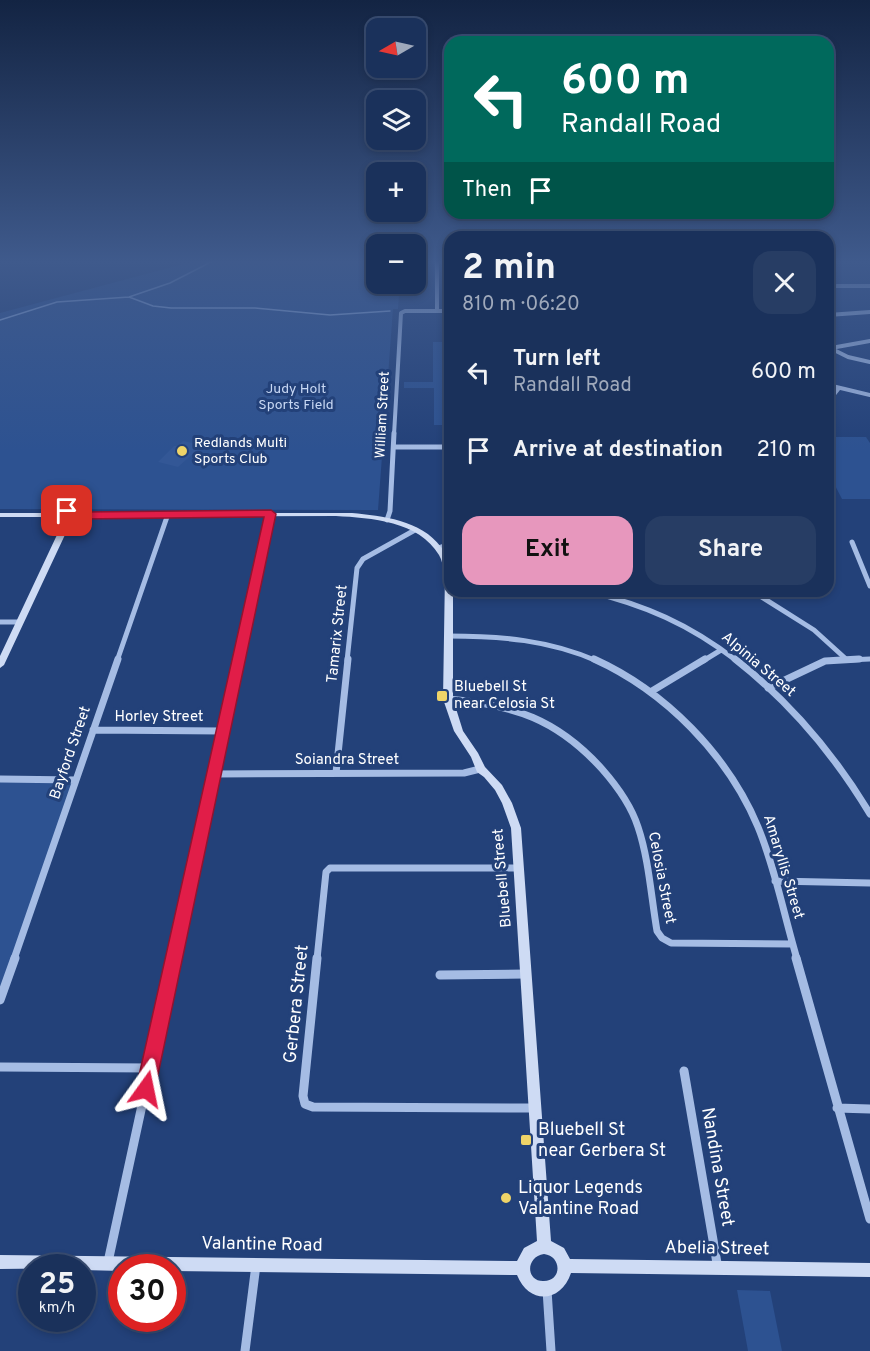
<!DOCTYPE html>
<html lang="en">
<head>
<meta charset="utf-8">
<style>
  :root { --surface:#1a315b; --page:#273d64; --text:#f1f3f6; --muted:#9fa9bb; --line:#384c71; --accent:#e797bd }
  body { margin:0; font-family:Overpass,sans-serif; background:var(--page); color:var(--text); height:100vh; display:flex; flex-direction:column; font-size:22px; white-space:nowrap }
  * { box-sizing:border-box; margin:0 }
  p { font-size:20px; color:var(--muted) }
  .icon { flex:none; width:33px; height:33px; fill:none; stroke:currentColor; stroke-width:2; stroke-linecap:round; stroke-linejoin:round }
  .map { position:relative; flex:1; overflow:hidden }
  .details { position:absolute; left:444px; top:231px; width:390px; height:366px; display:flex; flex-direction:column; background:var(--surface); border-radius:18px; box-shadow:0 3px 9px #0003,0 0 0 2px var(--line) }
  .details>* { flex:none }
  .top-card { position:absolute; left:444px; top:36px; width:390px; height:183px; border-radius:18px; box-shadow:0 3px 9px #0003,0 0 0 2px var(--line); background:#00695c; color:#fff; overflow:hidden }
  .needle { width:39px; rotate:261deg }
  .fabs { position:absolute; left:366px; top:18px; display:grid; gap:12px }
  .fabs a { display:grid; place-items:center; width:60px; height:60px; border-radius:12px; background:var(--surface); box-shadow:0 3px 9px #0003,0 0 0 2px var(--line); font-size:30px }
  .speed { position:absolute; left:18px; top:1254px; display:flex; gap:12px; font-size:30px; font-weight:700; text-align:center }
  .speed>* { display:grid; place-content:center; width:78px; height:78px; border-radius:50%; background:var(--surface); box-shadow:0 3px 9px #0003,0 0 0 2px var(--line); line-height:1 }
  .speed small { font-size:15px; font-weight:400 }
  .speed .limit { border:9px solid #d22; background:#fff; color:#111 }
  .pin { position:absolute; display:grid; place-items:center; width:51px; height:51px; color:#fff; margin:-26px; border-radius:12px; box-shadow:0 3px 9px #0006 }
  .me { position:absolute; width:66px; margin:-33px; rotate:12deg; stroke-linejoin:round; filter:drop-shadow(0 0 4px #0008) }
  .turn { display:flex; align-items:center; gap:21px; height:126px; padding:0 18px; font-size:27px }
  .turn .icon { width:78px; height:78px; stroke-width:2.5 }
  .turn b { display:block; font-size:42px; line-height:51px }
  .then { display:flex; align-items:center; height:57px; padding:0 18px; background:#0003; gap:12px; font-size:22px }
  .round { display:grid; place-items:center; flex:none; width:63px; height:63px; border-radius:18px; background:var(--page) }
  .headline { display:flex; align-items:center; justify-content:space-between; height:102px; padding:0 18px }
  h1 { font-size:36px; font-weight:700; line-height:45px }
  .primary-button { display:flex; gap:12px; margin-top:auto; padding:12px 18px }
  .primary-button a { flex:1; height:69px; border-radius:18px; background:var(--accent); color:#111; font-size:24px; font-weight:700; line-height:69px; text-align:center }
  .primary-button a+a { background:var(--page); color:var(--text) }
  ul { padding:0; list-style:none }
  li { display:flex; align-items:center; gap:18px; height:78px; padding:0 18px }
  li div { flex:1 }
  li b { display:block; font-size:22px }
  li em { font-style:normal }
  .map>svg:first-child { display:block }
  .green { fill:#2d5291 }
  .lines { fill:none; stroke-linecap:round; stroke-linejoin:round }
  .stream { stroke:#99b6e5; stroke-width:1.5 }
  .building { fill:#335796 }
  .street-far3 { stroke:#a5bce4; stroke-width:4 }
  .street-far2 { stroke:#a5bce4; stroke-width:5 }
  .street-far1 { stroke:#a5bce4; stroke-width:7 }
  .street { stroke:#a5bce4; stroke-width:9 }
  .secondary { fill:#cedbf4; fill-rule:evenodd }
  .route { fill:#e11d48; stroke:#92132f; stroke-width:1.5 }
  .poi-dot { fill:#efd468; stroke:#234179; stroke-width:2 }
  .labels { text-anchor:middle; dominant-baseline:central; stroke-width:6; stroke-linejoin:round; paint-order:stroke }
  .far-park-label { font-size:14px; fill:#c8d8f4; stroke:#234179 }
  .far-street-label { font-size:14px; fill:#fff; stroke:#234179 }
  .far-poi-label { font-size:14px; fill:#fff; stroke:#234179; text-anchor:start }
  .street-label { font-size:15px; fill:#fff; stroke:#234179 }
  .poi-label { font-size:15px; fill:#fff; stroke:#234179; text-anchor:start }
  .near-street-label { font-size:18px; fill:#fff; stroke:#234179 }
  .near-poi-label { font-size:18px; fill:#fff; stroke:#234179; text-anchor:start }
</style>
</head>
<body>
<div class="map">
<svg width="870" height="1351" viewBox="0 0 870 1351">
  <rect width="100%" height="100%" fill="#234179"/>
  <path class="green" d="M 191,262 L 376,262 L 376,284 L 400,284 L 398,309 L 393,309 L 378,510 L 0,509 L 0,313 Z
    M 433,342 L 450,342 L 450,425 L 434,425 L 434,388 L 404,388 L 404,382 L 433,382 Z
    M 828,437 L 866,437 L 870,443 L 870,499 L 842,499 L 828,472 Z
    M 0,779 L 76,780 L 0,1000 Z
    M 737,1290 L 770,1291 L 782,1351 L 748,1351 Z"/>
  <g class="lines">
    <path class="stream" d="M 129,297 L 153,306 L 171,308 L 255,308 L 330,315 L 390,311
      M 0,320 L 57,302 L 129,297 L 170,283 L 211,262"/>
  </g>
  <path class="building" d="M 183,441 L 203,445 L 178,467 L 158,462 L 174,446 L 177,446 Z"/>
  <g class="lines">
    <path class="street-far3" d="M 437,262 L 437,311
      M 828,286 L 870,286
      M 828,315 L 870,312
      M 828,347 L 848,357 L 870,362
      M 831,348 L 870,341
      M 828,385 L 870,395
      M 828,402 L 839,388
      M 394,435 L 401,313 L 405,311 L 450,311"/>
    <path class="street-far2" d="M 394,447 L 450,447
      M 387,520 L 390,511 L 394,433
      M 852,542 L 870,586
      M 438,548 L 450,544
      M 587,591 C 645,605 689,624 737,661
      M 752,591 L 814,630 L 846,659
      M 0,622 L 20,622
      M 448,636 C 501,636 549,640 597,661
      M 117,661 L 168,514
      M 239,661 L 271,514
      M 347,661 L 357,568 L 363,559 L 415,530
      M 703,661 L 721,650
      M 825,661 L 870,659"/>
    <path class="street-far1" d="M 594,659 C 665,691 728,755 758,827 C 775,868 784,915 797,959
      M 735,659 C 790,702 834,754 870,814
      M 768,688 L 825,661 L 859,659
      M 652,691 L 705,659
      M 448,699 C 514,705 557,719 602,769 C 617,786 631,805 638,827 C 649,860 651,896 657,931 L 662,938 L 671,943 L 792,944
      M 93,730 L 223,731
      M 336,773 L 348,659
      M 214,774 L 464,773 L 480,769
      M 0,779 L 76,780
      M 775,881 L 870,883
      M 14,959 L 118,659
      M 174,959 L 239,659
      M 317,959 L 326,872 L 330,868 L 518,868"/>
    <path class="street" d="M 317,958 L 303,1096 L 305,1104 L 313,1107 L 533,1108
      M 796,958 L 870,1219
      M 440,975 L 525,974
      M 0,1000 L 15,958
      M 0,1067 L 150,1068
      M 684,1071 L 718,1269
      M 837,1108 L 870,1109
      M 108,1262 L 174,958
      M 547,1290 L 551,1351
      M 245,1351 L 256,1265"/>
    <path class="secondary" d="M 66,508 L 81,509 L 83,513 L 352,513 C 382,516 421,520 441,547 C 445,552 449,557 450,563 C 451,572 450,582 450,591 L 453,591 L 453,699 L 463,731 L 478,753 L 485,767 L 502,785 L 512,803 L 521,828 L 551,1241 L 564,1248 L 570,1259 L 870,1263 L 870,1277 L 571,1273 C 561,1303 529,1305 517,1275 L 172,1271 L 172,1268 L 122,1268 L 122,1271 L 82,1270 L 82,1268 L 0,1269 L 0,1255 L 517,1261 L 524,1248 L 537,1241 L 511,828 L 502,803 L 495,790 L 484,777 L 477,772 L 471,757 L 454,731 L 443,699 L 445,573 C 443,567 442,560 439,555 C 419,521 371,518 336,516 L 82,517 L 76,522 L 71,522 L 4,665 L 0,668 L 0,656 L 64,520 L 60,520 L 59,517 L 0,517 L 0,513 L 60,513 ZM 70,512 L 75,513 L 76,514 L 72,517 L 67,516 ZM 544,1254 C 562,1256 562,1281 544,1281 C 526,1282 525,1257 544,1254 Z"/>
  </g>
  <linearGradient id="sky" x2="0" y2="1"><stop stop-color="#132443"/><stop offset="0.58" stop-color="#3f5a8c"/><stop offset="1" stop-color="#3f5a8c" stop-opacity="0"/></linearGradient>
  <rect width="870" height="451" fill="url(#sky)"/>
  <path class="route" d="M 78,507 L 84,512 L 271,510 L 276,514 L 155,1089 L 152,1096 L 146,1098 L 139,1096 L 136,1089 L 264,517 L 80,519 L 74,514 L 67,515 L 61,511 L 67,508 Z"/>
  <g class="poi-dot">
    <circle cx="182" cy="451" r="6"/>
    <rect x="436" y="690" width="12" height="12" rx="3"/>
    <rect x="520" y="1134" width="12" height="12" rx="3"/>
    <circle cx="506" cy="1198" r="6"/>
  </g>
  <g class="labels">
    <g class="far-park-label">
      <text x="296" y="389">Judy Holt<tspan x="296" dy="16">Sports Field</tspan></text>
    </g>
    <g class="far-street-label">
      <text transform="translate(383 415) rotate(-87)">William Street</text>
    </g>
    <g class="far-poi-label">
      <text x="194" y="443">Redlands Multi<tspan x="194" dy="16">Sports Club</tspan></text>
    </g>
    <g class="street-label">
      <text transform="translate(338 634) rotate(-84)">Tamarix Street</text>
      <text transform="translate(758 665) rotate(40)">Alpinia Street</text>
      <text x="159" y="717">Horley Street</text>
      <text transform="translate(71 753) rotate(-71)">Bayford Street</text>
      <text x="347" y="760">Soiandra Street</text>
      <text transform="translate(783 867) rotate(73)">Amaryllis Street</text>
      <text transform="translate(503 878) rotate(-95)">Bluebell Street</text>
      <text transform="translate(661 878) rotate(79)">Celosia Street</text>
    </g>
    <g class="poi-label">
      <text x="454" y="687">Bluebell St<tspan x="454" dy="17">near Celosia St</tspan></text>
    </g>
    <g class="near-street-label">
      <text transform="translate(297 1004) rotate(-84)">Gerbera Street</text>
      <text transform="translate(717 1167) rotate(80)">Nandina Street</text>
      <text transform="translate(262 1245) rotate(1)">Valantine Road</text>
      <text transform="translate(717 1249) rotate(1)">Abelia Street</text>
    </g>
    <g class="near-poi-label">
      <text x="538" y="1130">Bluebell St<tspan x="538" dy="21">near Gerbera St</tspan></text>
      <text x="518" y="1188">Liquor Legends<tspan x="518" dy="21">Valantine Road</tspan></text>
    </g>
  </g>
</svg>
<div class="fabs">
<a><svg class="needle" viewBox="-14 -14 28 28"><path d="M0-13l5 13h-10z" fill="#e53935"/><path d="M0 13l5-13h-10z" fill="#9fa9bb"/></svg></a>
<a><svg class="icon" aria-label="layers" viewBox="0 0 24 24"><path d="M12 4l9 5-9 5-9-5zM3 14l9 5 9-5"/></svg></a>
<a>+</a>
<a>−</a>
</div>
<div class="speed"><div>25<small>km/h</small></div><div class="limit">30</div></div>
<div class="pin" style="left:67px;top:511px;background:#d93025"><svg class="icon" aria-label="arrive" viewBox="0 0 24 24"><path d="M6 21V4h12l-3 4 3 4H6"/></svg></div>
<svg class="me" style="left:146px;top:1089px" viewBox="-20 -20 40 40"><path d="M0-17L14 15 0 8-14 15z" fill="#e11d48" stroke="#fff" stroke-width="4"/></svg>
<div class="top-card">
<div class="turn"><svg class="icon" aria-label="left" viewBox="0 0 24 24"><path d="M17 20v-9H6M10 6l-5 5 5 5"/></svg><div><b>600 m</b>Randall Road</div></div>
<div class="then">Then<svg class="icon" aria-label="arrive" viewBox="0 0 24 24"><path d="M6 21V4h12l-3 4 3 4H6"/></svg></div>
</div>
<section class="details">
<div class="headline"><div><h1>2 min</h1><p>810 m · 06:20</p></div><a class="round"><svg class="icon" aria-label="close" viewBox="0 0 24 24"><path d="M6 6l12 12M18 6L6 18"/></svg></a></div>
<ul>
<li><svg class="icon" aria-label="left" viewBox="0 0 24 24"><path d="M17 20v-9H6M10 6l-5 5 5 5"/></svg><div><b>Turn left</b><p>Randall Road</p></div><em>600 m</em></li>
<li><svg class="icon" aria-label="arrive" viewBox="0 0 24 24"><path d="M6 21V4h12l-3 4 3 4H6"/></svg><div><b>Arrive at destination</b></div><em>210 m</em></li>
</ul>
<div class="primary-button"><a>Exit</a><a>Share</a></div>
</section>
</div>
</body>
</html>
